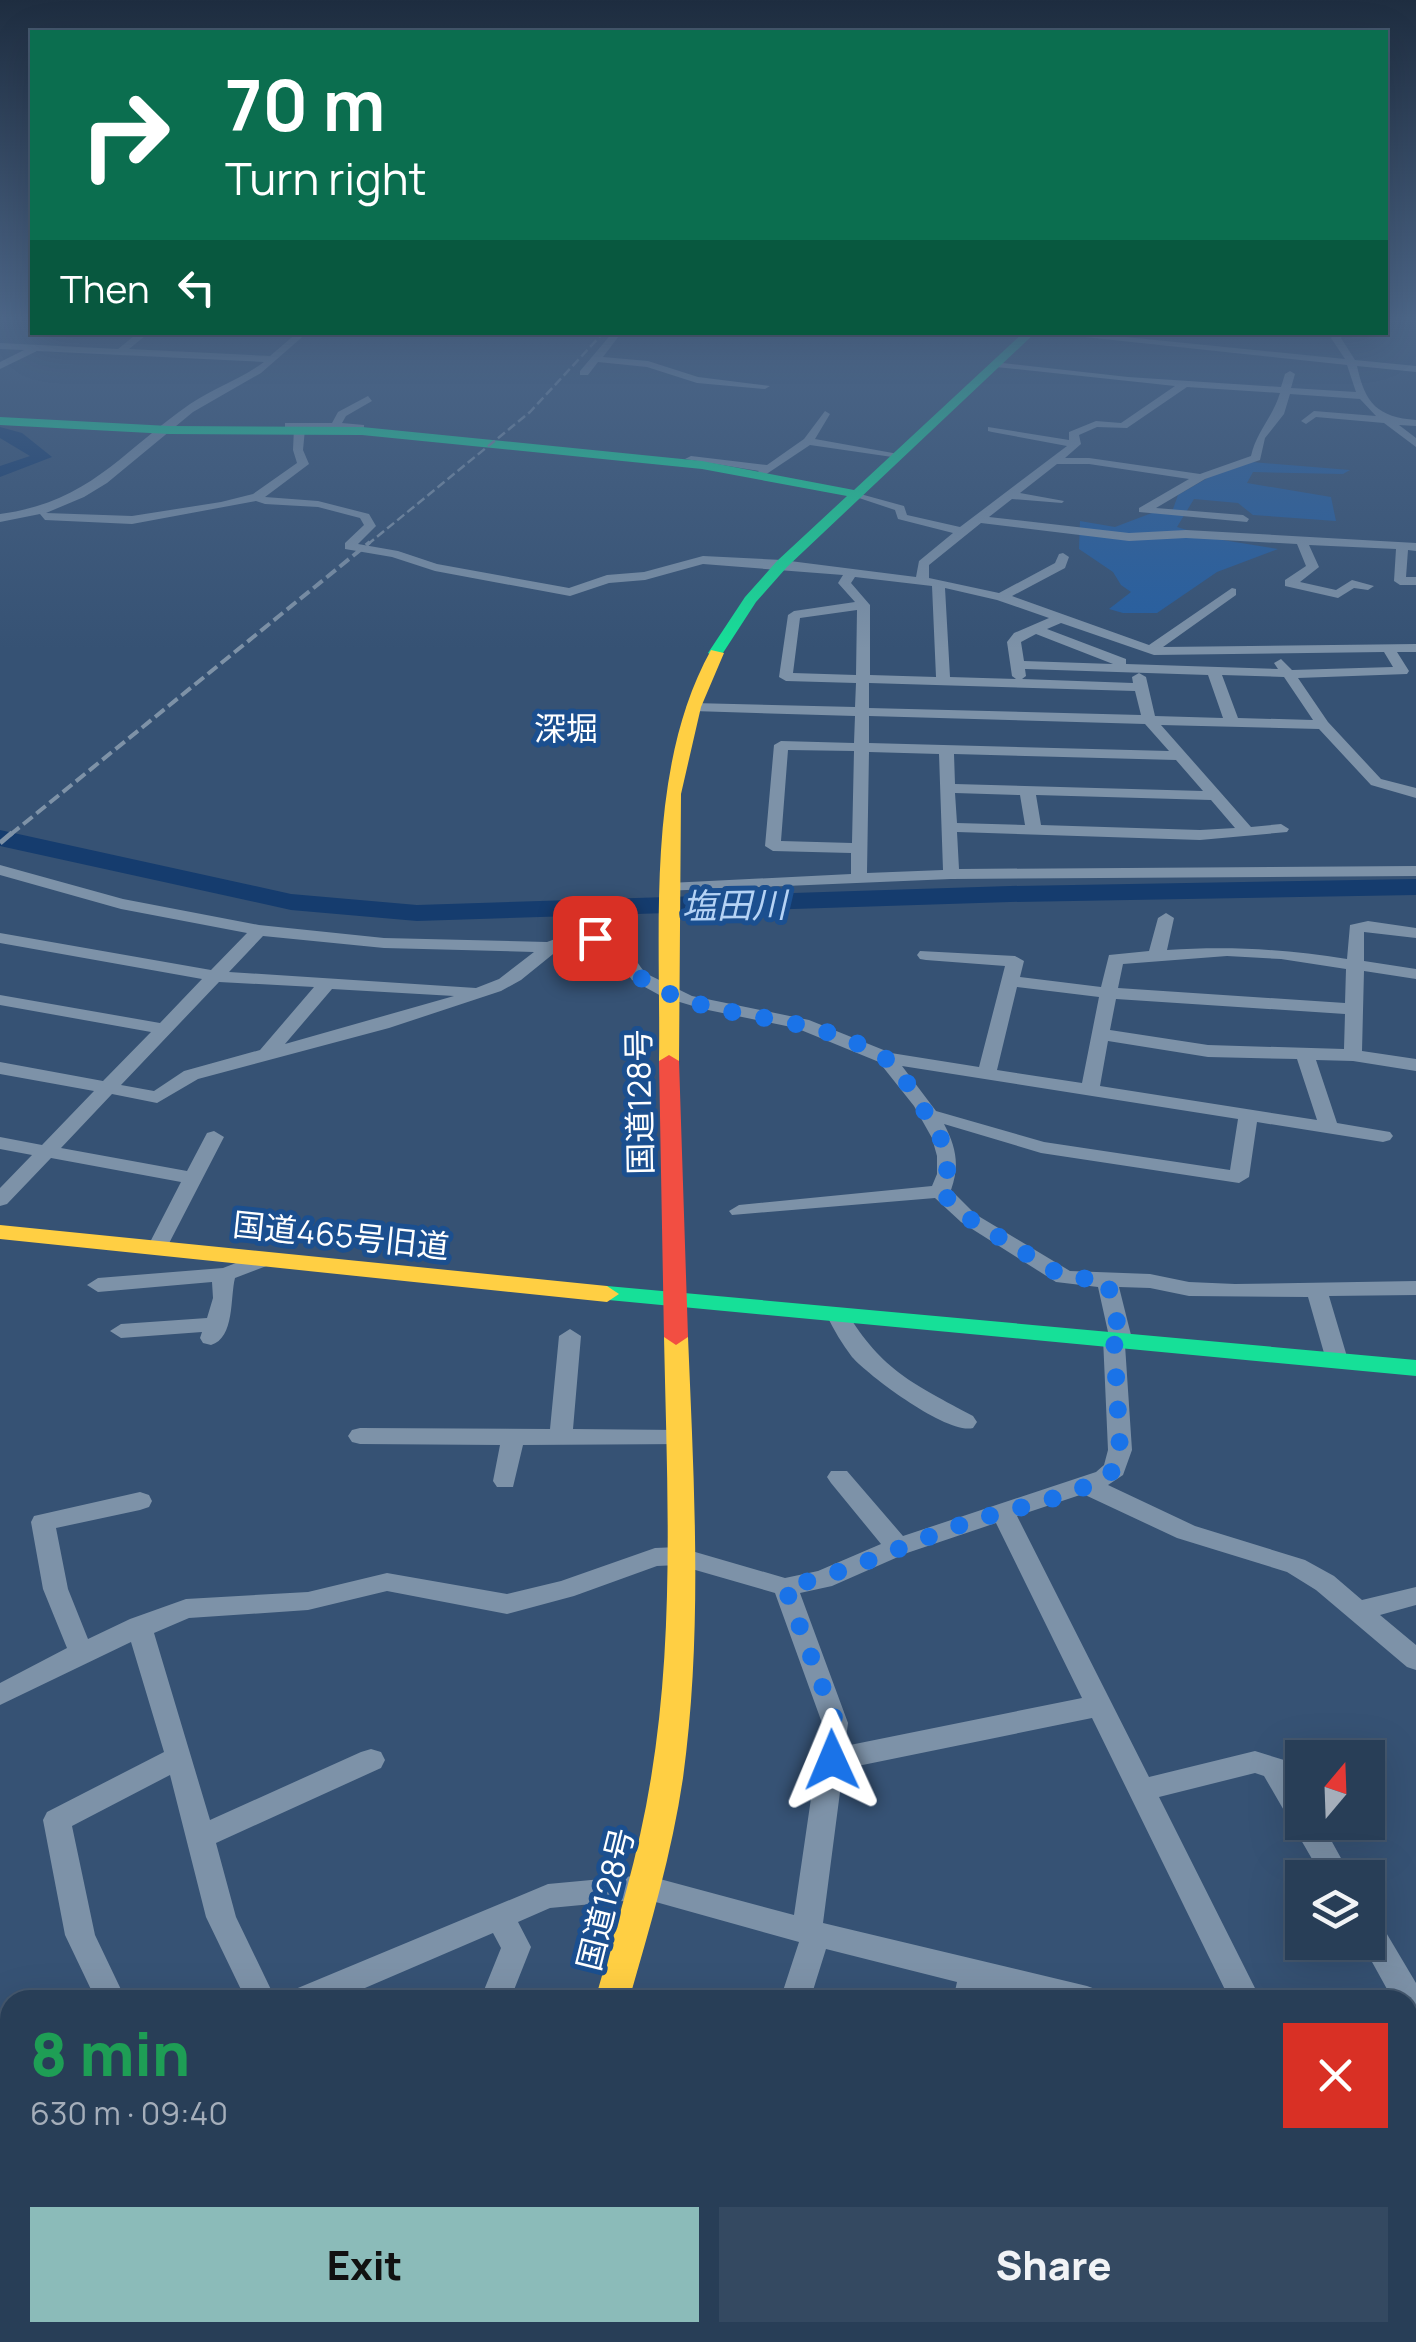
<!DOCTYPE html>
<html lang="en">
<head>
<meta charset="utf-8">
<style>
  :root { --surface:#283e57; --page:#344961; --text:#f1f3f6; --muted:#a5aeba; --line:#44576d; --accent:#8bbbb9 }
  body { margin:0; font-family:Manrope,"Noto Sans JP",sans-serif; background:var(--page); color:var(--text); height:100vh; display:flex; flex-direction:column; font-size:38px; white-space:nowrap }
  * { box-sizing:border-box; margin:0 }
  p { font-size:32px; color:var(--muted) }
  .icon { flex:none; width:55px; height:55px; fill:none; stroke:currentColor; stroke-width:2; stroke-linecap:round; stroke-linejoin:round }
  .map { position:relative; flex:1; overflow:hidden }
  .details { position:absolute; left:0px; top:1990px; width:1418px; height:352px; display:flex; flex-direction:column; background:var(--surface); border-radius:30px 30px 0 0; box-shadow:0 10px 40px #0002,0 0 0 2px var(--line) }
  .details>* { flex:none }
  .guide { position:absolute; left:30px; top:30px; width:1358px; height:305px; border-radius:0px; box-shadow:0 10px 40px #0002,0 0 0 2px var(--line); background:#0b6e4f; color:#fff; overflow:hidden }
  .needle { width:65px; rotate:19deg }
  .tools { position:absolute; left:1285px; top:1740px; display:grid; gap:20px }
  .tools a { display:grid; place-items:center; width:100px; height:100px; border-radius:0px; background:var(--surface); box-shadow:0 10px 40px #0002,0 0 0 2px var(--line); font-size:50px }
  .pin { position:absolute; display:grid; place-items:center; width:85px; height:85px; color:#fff; margin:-42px; border-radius:20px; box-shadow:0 5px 15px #0006 }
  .me { position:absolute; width:110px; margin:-55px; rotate:359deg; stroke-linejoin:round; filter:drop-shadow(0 0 8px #0008) }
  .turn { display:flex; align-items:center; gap:35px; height:210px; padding:0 30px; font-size:45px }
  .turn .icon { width:130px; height:130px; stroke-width:2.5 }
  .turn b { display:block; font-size:70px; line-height:85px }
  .then { display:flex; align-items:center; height:95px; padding:0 30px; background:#0003; gap:20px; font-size:38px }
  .round { display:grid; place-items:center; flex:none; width:105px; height:105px; border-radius:0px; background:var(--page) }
  .headline { display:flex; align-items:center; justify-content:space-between; height:170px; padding:0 30px }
  h1 { font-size:60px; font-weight:800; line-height:75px; color:#1e9e55 }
  .action { display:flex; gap:20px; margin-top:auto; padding:20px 30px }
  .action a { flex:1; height:115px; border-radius:0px; background:var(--accent); color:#111; font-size:40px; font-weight:800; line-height:115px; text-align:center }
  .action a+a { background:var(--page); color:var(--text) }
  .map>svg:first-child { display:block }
  .green { fill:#265fa1 }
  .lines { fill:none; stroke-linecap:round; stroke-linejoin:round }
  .river { fill:#153c6e; fill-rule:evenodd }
  .street { fill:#7d92a8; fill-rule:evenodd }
  .fast { fill:#16e098; fill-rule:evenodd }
  .slow { fill:#ffcf43; fill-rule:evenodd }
  .jam { fill:#f24e42; fill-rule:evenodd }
  .rail-far2 { stroke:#7e92a7; stroke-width:2.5; stroke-dasharray:9 4; stroke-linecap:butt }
  .rail-far1 { stroke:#7e92a7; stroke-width:4; stroke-dasharray:12 5; stroke-linecap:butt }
  .rail { stroke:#7e92a7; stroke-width:5; stroke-dasharray:16 6; stroke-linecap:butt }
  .route { stroke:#1a73e8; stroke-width:18; stroke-dasharray:0 32.4 }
  .labels { text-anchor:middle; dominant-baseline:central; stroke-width:10; stroke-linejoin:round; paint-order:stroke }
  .far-quarter-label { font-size:32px; fill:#fff; stroke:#1b4f8f }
  .street-label { font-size:32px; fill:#fff; stroke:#1b4f8f }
  .water-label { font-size:35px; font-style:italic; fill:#b5d3f5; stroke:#1b4f8f }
</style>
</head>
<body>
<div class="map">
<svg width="1416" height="2342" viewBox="0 0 1416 2342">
  <rect width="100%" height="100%" fill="#365274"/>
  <path class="green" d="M 1252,462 L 1350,470 L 1343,474 L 1253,472 L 1247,483 L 1331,497 L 1336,521 L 1253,515 L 1238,503 L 1194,499 L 1177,527 L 1216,539 L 1278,549 L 1217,572 L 1157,613 L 1123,613 L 1109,609 L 1131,592 L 1121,585 L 1113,572 L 1079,549 L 1080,521 L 1115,527 L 1157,511 L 1173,509 L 1178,495 L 1211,476 Z
    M 10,2070 L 10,2332 L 259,2333 L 248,2342 L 0,2342 L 0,2074 Z"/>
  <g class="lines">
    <path class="river" d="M 0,427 L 22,433 L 52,457 L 0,477 L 0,466 L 30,456 L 0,438 Z
      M 0,830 L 291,894 L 417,905 L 1010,886 L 1416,879 L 1416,895 L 1010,902 L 417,921 L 291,910 L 0,846 Z"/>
    <path class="street" d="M 139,332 L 150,332 L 129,349 L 270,356 L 298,332 L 308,332 L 261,373 L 193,412 L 107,483 L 84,497 L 46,513 L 132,516 L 221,502 L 253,494 L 297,463 L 293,450 L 294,428 L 285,427 L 285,423 L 332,423 L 338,412 L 368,396 L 372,401 L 346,416 L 342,423 L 364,425 L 364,429 L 305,429 L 303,450 L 309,464 L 265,497 L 318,501 L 369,514 L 376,526 L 358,544 L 398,551 L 437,564 L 569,588 L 607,575 L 644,572 L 703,556 L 782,560 L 916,577 L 919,561 L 953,533 L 898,519 L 895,510 L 853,496 L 853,492 L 904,506 L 907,515 L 960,527 L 1067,446 L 992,432 L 988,431 L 988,427 L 1069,440 L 1069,432 L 1096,421 L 1121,423 L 1175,386 L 996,367 L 993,362 L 1128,377 L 1281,387 L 1285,374 L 1290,371 L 1295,374 L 1291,388 L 1356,392 L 1347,365 L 1038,332 L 1076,332 L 1345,359 L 1331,338 L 1336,332 L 1346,332 L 1341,338 L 1355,360 L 1416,366 L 1416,372 L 1357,366 C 1365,404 1378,417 1416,420 L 1416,426 L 1399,425 L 1416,438 L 1416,447 L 1384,423 L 1316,417 L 1306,424 L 1301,421 L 1314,411 L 1376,416 L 1360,399 L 1290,394 L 1284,414 L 1265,438 L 1260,460 L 1205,479 L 1156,508 L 1243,515 L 1249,519 L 1247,522 L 1139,512 L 1139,508 L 1189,479 L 1089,464 L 1057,464 L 1020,493 L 1064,501 L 1062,503 L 1012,499 L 989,517 L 1129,533 L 1186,530 L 1416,543 L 1416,551 L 1408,550 L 1406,577 L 1416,577 L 1416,585 L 1400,585 L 1394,581 L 1396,549 L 1309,545 L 1319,567 L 1300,582 L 1336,590 L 1352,580 L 1374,586 L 1368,590 L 1354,588 L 1338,598 L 1285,586 L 1285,580 L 1306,566 L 1297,544 L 1186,538 L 1129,541 L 981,523 L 929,565 L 929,578 L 999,593 L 1055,563 L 1059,554 L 1063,553 L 1069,557 L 1065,568 L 1012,596 L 1149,645 L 1232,588 L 1236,589 L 1236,595 L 1163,647 L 1416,644 L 1416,652 L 1397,652 L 1409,671 L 1407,674 L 1298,678 L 1328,722 L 1381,779 L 1416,788 L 1416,798 L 1371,785 L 1319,729 L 1161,725 L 1251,827 L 1281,824 L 1289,829 L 1287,832 L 1200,840 L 957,832 L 959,869 L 1416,866 L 1416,876 L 951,879 L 663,891 L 663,885 L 669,883 L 851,874 L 851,853 L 773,851 L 765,846 L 774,745 L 781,741 L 854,743 L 855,716 L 693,711 L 686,707 L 693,703 L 855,707 L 856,683 L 786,681 L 779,677 L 788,615 L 794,611 L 855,602 L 838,583 L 843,575 L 703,564 L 645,580 L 609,583 L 570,596 L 435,571 L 392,557 L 345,549 L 345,543 L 364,525 L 360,518 L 318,507 L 265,504 L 256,501 L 132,524 L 45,520 L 40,514 L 0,522 L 0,514 C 90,502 121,452 190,404 C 214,388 241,379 264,362 L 37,351 L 0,369 L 0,362 L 24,350 L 0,349 L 0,343 L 118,349 ZM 1187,387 L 1280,393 C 1273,417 1256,432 1251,456 L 1200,474 L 1089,458 L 1065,458 L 1081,444 L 1079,435 L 1097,427 L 1127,428 ZM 855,577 L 932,586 L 936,677 L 870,675 L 870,605 L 851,583 ZM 945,588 L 997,600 L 1049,618 L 1014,633 L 1007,642 L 1012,676 L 1016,679 L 950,677 ZM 857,610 L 856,675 L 793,673 L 800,618 ZM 1061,623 L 1154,655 L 1384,652 L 1393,667 L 1292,670 L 1281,659 L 1274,663 L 1278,669 L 1126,664 L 1126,659 L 1047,629 ZM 1036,634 L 1113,664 L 1024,661 L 1021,642 ZM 1025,669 L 1208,675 L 1223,718 L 1155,716 L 1146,677 L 1139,673 L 1132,677 L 1133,683 L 1022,679 L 1026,676 ZM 1222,675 L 1284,677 L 1313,720 L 1238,718 ZM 869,683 L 1135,691 L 1141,715 L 869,708 ZM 869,716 L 1145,724 L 1169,751 L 869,743 ZM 788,750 L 854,751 L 852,843 L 781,841 ZM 869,752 L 939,754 L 943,870 L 867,873 ZM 954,754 L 1176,760 L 1203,791 L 955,784 ZM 955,793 L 1020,795 L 1025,825 L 957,823 ZM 1036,795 L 1211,800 L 1235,828 L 1200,830 L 1041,825 Z
      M 613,332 L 622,332 L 603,357 L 648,361 L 698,377 L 770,386 L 765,389 L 697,383 L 647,367 L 598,362 L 588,375 L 580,375 L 580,371 Z
      M 825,411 L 830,414 L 815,439 L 904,455 L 899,458 L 810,445 L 759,479 L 753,476 L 759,471 L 685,459 L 691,456 L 767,465 L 804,439 Z
      M 0,865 L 123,899 L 259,925 L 384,938 L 547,942 L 577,931 L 600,934 L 625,945 L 645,973 L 692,996 L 809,1020 L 891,1053 L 979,1067 L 1005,966 L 926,960 L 920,959 L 917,955 L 920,951 L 1015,956 L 1024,961 L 1020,977 L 1101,987 L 1109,955 L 1149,951 L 1158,918 L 1166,913 L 1174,918 L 1167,950 C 1229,946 1285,949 1347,959 L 1350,925 L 1368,921 L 1416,928 L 1416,938 L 1364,932 L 1364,961 L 1416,969 L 1416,979 L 1364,971 L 1362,1051 L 1416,1059 L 1416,1071 L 1353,1061 L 1316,1060 L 1337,1123 L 1390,1132 L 1393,1136 L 1390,1140 L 1383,1142 L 1257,1122 L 1249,1177 L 1239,1183 L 1041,1153 L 944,1124 C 956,1147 960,1165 951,1190 L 975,1214 L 1070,1271 L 1150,1274 L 1189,1282 L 1235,1284 L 1416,1281 L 1416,1295 L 1329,1296 L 1348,1360 L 1345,1365 L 1329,1365 L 1326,1360 L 1308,1297 L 1189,1296 L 1150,1288 L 1119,1287 L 1132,1339 L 1125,1345 L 1132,1450 L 1123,1475 L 1108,1485 L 1195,1526 L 1305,1560 L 1334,1576 L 1362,1600 L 1416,1587 L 1416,1605 L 1380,1615 L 1416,1645 L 1416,1670 L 1407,1667 L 1316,1590 L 1287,1572 L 1177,1538 L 1083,1494 L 1017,1516 L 1149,1777 L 1255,1751 L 1284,1760 L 1302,1792 L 1302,1822 L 1321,1822 L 1352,1878 L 1323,1878 L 1264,1776 L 1255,1773 L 1159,1797 L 1261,2000 L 1230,2000 L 1092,1718 L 843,1769 L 823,1923 L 1087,1986 L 1098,1990 L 1102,2000 L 1032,2000 L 986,1989 L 983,2000 L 953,2000 L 957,1982 L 826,1949 L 810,2000 L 780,2000 L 799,1942 L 645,1899 L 550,1908 L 518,1922 L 531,1947 L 510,2000 L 480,2000 L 501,1948 L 493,1933 L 337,2000 L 289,2000 L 293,1990 L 548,1884 L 645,1875 L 794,1915 L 822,1723 L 775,1593 L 678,1565 L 657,1566 L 574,1596 L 507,1614 L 387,1591 L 308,1610 L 189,1618 L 154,1633 L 210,1820 L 361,1752 L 371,1749 L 381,1752 L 385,1760 L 381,1768 L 216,1843 L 236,1917 L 276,2000 L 246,2000 L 206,1917 L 170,1775 L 72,1826 L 95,1935 L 126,2000 L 96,2000 L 65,1935 L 43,1820 L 47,1812 L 164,1752 L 131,1642 L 0,1705 L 0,1683 L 67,1648 L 43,1589 L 31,1522 L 34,1516 L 140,1492 L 149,1495 L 152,1501 L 149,1507 L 140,1510 L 56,1528 L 68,1589 L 88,1639 L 130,1619 L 186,1599 L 308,1592 L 387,1573 L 507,1594 L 561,1581 L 655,1548 L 678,1547 L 785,1578 L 818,1571 L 881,1544 L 831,1483 L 827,1477 L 831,1471 L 847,1471 L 903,1536 L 1096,1472 L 1104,1465 L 1108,1450 L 1103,1338 L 1108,1332 L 1098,1287 L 1056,1282 L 961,1222 L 935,1198 L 732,1215 L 729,1211 L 739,1205 L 932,1186 L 937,1174 L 937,1156 L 932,1138 L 914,1106 L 879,1062 L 796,1028 L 703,1009 L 663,997 L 632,980 L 613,953 L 589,942 L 563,946 L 521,980 L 501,991 L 389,1028 L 198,1079 L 157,1103 L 112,1094 L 61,1148 L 187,1171 L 207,1133 L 214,1131 L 224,1137 L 164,1253 L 150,1253 L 147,1248 L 181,1182 L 51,1158 L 7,1204 L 0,1206 L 0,1188 L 32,1155 L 0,1149 L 0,1137 L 42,1145 L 94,1091 L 0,1074 L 0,1062 L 103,1081 L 151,1032 L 0,1005 L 0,995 L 160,1023 L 202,979 L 0,943 L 0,933 L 211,970 L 247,933 L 121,909 L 0,875 ZM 263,936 L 384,948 L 534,952 L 499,979 L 476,988 L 229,972 ZM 1227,956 L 1281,959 L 1346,969 L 1345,1003 L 1118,988 L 1123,964 ZM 219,982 L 314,987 L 260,1050 L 184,1071 L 154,1091 L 121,1085 ZM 1017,987 L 1099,997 L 1082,1083 L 997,1070 ZM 332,989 L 454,996 L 285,1044 ZM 1116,999 L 1345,1014 L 1344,1049 L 1208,1045 L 1110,1030 ZM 1108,1041 L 1208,1057 L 1297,1059 L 1317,1120 L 1100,1086 ZM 902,1066 L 1238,1119 L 1230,1170 L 1044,1142 L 936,1111 ZM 996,1523 L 1082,1698 L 845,1746 L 848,1723 L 800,1593 L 832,1586 L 907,1553 Z
      M 262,1253 L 273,1260 L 269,1265 L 235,1278 C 230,1297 235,1338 211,1345 L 203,1343 L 200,1338 L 202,1332 L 121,1338 L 110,1331 L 121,1324 L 207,1318 L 213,1298 L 212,1282 L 98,1292 L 87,1285 L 98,1278 L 223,1268 Z
      M 838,1309 L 846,1311 C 882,1371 914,1384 973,1416 L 977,1422 L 973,1428 C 948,1435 870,1377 852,1357 C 842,1344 834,1330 827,1316 Z
      M 570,1329 L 581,1336 L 573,1429 L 679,1430 L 687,1432 L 691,1438 L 687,1444 L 523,1445 L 513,1487 L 497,1487 L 493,1481 L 500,1445 L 360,1444 L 352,1442 L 348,1436 L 352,1430 L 360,1428 L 550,1429 L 559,1336 Z
      M 1368,1915 L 1378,1919 L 1416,1983 L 1416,2025 L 1408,2022 L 1408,2000 L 1393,2000 L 1361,1942 L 1368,1942 Z
      M 1408,2062 L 1416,2063 L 1416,2093 L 1408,2090 Z
      M 660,2332 L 695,2332 L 691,2342 L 657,2342 Z
      M 1222,2332 L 1256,2332 L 1256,2342 L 1222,2342 Z"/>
    <path class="fast" d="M 1024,332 L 1036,332 L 787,567 L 756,602 L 721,656 L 716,658 L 708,653 L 745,597 L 777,561 L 847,496 L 702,469 L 362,435 L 169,434 L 0,425 L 0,417 L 169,426 L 362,427 L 702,461 L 854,490 Z
      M 607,1286 L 1416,1360 L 1416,1376 L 598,1299 L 595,1294 L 598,1289 Z"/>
    <path class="slow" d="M 711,650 L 724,653 L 701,707 L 681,794 L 679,1061 L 669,1067 L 659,1061 C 661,929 645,769 711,650 Z
      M 0,1225 L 607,1286 L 619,1294 L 607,1302 L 0,1239 Z
      M 676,1329 L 688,1337 C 694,1484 703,1632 683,1778 C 672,1853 650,1927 629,2000 L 595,2000 C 616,1927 639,1854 651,1778 C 675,1633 667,1484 664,1337 Z"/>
    <path class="jam" d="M 669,1055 L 679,1061 L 688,1337 L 676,1345 L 664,1337 L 659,1061 Z
      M 450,2332 L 489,2332 L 486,2342 L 446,2342 Z"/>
    <path class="rail-far2" d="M 367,545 L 530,412 L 604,332"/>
    <path class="rail-far1" d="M 10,835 L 370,542"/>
    <path class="rail" d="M 0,843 L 13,832"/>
  </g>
  <linearGradient id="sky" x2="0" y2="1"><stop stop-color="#1e2d40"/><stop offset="0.49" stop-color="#4c6688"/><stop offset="1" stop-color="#4c6688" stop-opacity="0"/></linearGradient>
  <rect width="1416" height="649" fill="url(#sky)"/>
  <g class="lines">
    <path class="route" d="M 595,938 C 620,945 629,953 638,976 C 699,1020 783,1011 851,1041 C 861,1045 876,1050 885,1058 C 903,1072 918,1101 930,1120 C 945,1143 955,1165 940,1191 L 968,1218 L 1064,1277 L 1107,1280 L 1121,1339 L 1114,1338 L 1120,1450 L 1115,1469 C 1082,1497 1011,1508 969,1522 C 908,1543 848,1573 785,1587 L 836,1723 L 832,1760"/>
  </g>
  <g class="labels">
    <g class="far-quarter-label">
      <text x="566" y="728">深堀</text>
    </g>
    <g class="street-label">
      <text transform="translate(639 1102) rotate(-91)">国道128号</text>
      <text transform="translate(341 1235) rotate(6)">国道465号旧道</text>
      <text transform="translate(605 1899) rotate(-76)">国道128号</text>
    </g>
    <g class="water-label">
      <text transform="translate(734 905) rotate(-1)">塩田川</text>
    </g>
  </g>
</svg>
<div class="tools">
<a><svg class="needle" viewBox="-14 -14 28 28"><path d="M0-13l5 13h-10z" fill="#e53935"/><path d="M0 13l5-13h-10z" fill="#a5aeba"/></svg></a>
<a><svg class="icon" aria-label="layers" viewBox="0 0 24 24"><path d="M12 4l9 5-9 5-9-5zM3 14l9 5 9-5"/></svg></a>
</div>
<div class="pin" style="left:595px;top:938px;background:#d93025"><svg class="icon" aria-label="arrive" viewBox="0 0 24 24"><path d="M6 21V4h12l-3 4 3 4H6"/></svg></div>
<svg class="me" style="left:832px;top:1760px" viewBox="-20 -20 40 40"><path d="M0-17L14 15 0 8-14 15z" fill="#1a73e8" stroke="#fff" stroke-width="4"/></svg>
<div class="guide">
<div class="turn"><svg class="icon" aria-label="right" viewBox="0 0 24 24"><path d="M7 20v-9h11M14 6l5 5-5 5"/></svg><div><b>70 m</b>Turn right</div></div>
<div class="then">Then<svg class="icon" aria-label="left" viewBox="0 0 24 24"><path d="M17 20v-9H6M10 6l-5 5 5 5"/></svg></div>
</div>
<section class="details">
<div class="headline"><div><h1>8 min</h1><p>630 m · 09:40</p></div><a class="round" style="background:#d93025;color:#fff"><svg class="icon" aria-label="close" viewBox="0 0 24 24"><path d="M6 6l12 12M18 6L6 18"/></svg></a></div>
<div class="action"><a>Exit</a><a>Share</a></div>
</section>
</div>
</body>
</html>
